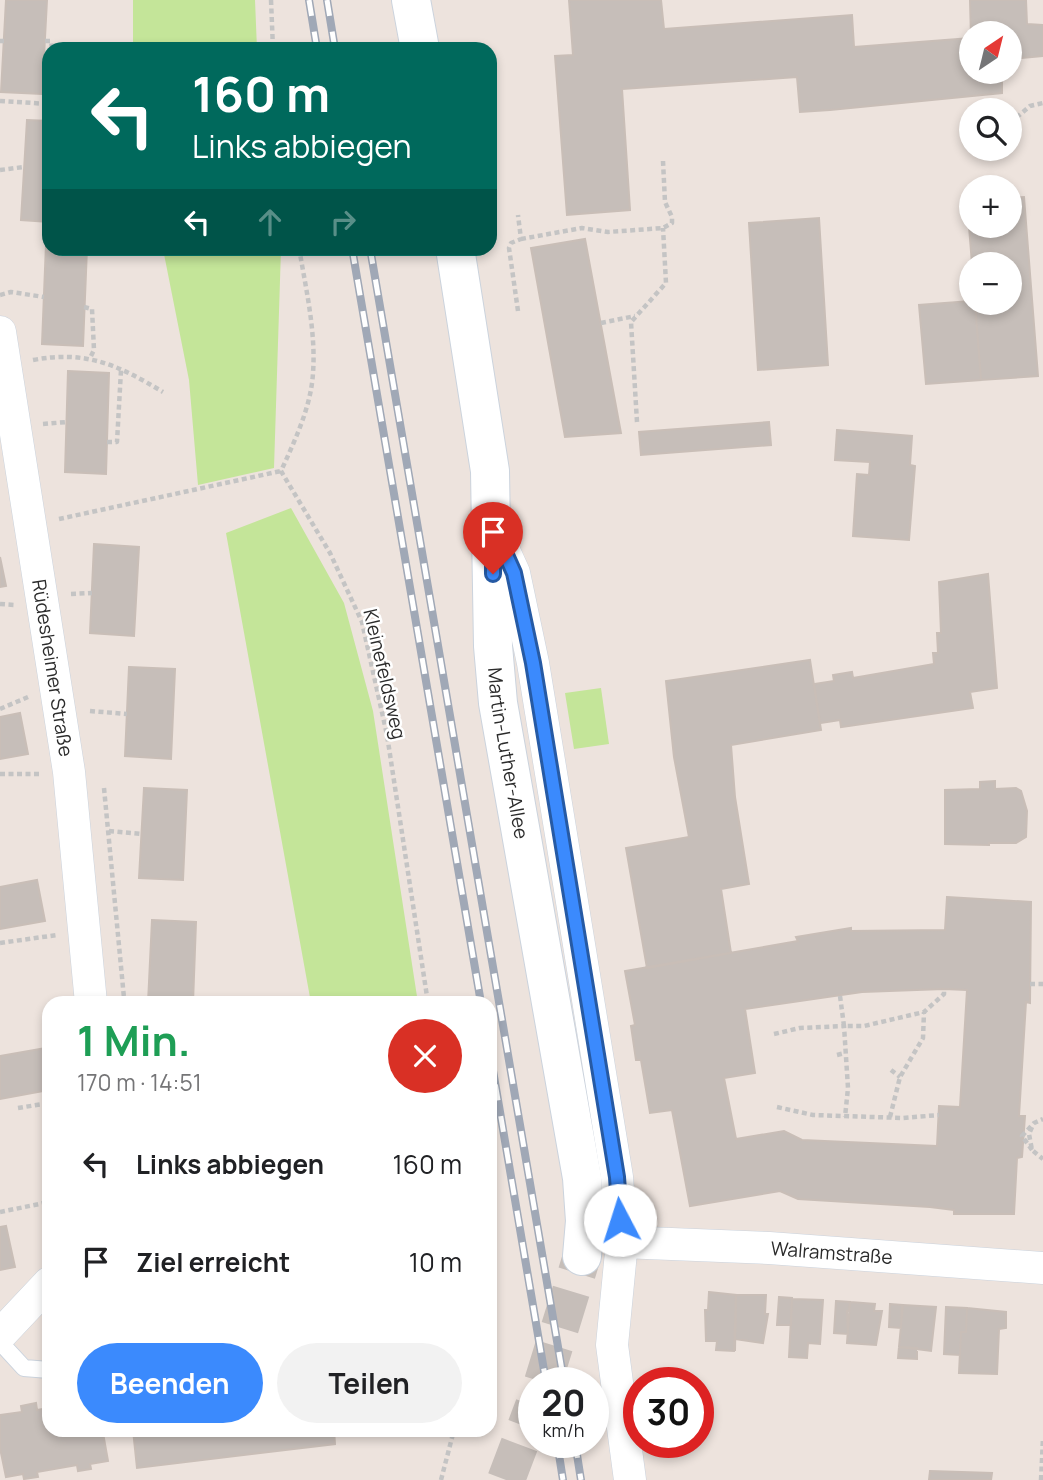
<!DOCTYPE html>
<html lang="de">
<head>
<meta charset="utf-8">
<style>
  :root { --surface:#fff; --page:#f2f2f2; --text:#202124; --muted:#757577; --accent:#3b8afd }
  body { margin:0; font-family:Manrope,sans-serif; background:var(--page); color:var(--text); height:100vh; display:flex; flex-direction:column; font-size:26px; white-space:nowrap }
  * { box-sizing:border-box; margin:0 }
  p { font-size:23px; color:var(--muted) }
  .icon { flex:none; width:38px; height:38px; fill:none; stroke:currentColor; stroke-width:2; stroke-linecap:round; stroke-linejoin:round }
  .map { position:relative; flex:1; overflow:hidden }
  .panel { position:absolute; left:42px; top:996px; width:455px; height:441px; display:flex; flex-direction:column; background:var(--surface); border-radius:21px; box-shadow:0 4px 10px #0003 }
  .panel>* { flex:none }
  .top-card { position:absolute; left:42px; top:42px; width:455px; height:214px; border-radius:21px; box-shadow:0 4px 10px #0003; background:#00695c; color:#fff; overflow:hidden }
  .needle { width:46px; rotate:35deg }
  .fabs { position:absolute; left:959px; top:21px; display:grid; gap:14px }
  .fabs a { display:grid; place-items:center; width:63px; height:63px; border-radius:50%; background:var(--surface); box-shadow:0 4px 10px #0003; font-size:35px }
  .speed { position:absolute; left:518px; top:1367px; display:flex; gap:14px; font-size:35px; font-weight:700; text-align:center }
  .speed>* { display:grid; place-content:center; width:91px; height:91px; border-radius:50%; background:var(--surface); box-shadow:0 4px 10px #0003; line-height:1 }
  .speed small { font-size:18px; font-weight:400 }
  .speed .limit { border:10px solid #d22; background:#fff; color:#111 }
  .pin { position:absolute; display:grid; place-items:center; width:60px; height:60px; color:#fff; margin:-72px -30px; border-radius:50% 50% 50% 0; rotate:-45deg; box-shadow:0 0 7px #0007 }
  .pin .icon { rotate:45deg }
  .me { position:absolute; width:77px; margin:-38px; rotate:355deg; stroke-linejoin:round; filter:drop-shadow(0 0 5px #0008) }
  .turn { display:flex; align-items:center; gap:24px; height:147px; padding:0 35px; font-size:32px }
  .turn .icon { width:91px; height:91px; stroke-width:2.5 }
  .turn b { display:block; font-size:49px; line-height:60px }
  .lanes { display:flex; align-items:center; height:66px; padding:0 35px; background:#0003; justify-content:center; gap:35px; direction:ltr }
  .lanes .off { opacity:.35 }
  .round { display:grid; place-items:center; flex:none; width:74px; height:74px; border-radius:37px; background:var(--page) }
  .overview { display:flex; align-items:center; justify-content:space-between; height:119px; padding:0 35px }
  h1 { font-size:42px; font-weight:700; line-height:52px; color:#1e9e55 }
  .primary-button { display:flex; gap:14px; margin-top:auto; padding:14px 35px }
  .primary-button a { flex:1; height:80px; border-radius:42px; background:var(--accent); color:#fff; font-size:28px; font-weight:700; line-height:80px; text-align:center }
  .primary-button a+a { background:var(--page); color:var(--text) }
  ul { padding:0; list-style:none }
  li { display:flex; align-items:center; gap:21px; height:98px; padding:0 35px }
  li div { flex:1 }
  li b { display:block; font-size:26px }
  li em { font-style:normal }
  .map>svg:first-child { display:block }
  .green { fill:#c4e599 }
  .building { fill:#c6beb9; stroke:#c9beb7; stroke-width:2; fill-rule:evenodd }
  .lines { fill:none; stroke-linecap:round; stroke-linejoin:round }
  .secondary-tunnel { stroke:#c6beb9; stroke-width:38; stroke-dasharray:38 19; stroke-linecap:butt }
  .service-casing { stroke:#cbd3dd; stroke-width:18 }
  .minor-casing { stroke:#cbd3dd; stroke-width:33 }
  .secondary-casing { stroke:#cbd3dd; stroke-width:40 }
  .path { stroke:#c4c4c4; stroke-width:4.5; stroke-dasharray:5 3.5; stroke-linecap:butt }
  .service { stroke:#fff; stroke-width:16 }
  .minor { stroke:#fff; stroke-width:32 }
  .secondary { stroke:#fff; stroke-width:38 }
  .rail-casing { stroke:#a0a8b6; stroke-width:8 }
  .rail { stroke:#fff; stroke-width:5; stroke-dasharray:16; stroke-linecap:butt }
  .route-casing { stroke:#265aa4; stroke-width:18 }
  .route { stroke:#3b8afd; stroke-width:12 }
  .labels { text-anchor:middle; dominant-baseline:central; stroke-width:5; stroke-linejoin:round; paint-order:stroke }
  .street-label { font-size:19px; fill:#2b2b2b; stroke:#fff }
</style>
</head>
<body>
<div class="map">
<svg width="1043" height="1480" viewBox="0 0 1043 1480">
  <rect width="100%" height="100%" fill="#ede3dd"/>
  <path class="green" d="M 133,0 L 255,0 L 257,49 L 133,49 Z
    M 163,249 L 281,249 L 274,468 L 198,485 L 189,380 Z
    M 291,508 L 344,603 L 373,711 L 418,1003 L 311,1003 L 226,533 Z
    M 601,688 L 609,744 L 574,749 L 565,693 Z"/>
  <path class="building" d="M 6,0 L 47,0 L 42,94 L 1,92 Z
    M 569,0 L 661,0 L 664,29 L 852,15 L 854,47 L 971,38 L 970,0 L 1026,0 L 1027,24 L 1043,25 L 1043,56 L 1010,59 L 1010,33 L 971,33 L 971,72 L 1002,72 L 1002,93 L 830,110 L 800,112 L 797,77 L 622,89 L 630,210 L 567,215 L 555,56 L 573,55 Z
    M 27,120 L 49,121 L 49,222 L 21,220 Z
    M 1024,197 L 1038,376 L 981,380 L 975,303 L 1010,303 L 1010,264 L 972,264 L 967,201 L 971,201 L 971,226 L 1010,226 L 1010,198 Z
    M 819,218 L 828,365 L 758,370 L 749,223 Z
    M 585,239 L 621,433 L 565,437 L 531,248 Z
    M 46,244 L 49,248 L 87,248 L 83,346 L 42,344 Z
    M 971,301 L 975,303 L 981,380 L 926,384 L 919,305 Z
    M 68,371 L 109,373 L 106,474 L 65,472 Z
    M 769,422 L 771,445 L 641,455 L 639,432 Z
    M 837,430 L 912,436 L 910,465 L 915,466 L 909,540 L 853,536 L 857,474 L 869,475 L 870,462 L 835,460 Z
    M 94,544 L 139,547 L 134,636 L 90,633 Z
    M 0,557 L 6,586 L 0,587 Z
    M 988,574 L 997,688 L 970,692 L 973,708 L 841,727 L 840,720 L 820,723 L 814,684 L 834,681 L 833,675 L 852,672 L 853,678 L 934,664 L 933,653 L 938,653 L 937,633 L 941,633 L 939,582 Z
    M 810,660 L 821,730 L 731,745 L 735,797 L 749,884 L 721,889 L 731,953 L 647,968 L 626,848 L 689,837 L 674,757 L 666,681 Z
    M 129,667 L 175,669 L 171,759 L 125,756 Z
    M 20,713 L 28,754 L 0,759 L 0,717 Z
    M 995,781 L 995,789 L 1016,788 L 1021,791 L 1027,811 L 1026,837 L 1016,843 L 989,843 L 989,845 L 945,844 L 945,790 L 980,789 L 980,782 Z
    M 144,788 L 187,790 L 183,880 L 139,878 Z
    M 37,880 L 45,921 L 0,929 L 0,887 Z
    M 947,897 L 1031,902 L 1030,1003 L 1026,1002 L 1019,1116 L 1025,1116 L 1022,1157 L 1017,1158 L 1014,1214 L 954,1214 L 954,1210 L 930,1207 L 798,1199 L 780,1191 L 690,1206 L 672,1110 L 650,1113 L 641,1060 L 636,1060 L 631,1026 L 635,1025 L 625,971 L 798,941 L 796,937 L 851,928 L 851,931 L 945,930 ZM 944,989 L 967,990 L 960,1107 L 939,1106 L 937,1146 L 802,1140 L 784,1131 L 736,1139 L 724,1078 L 755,1073 L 745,1009 L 862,992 Z
    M 152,920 L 196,922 L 193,1003 L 148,1003 Z
    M 46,1048 L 49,1090 L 0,1099 L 0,1056 Z
    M 6,1226 L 15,1267 L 0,1270 L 0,1227 Z
    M 709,1292 L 736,1295 L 734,1351 L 716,1350 L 717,1341 L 706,1341 L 705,1310 L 708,1310 Z
    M 736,1295 L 766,1295 L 765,1314 L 768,1314 L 763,1343 L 735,1339 L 735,1351 Z
    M 779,1297 L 792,1298 L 791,1325 L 777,1325 Z
    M 792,1299 L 823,1300 L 820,1344 L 808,1343 L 807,1358 L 789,1357 Z
    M 836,1301 L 850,1302 L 849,1311 L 847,1311 L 848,1334 L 834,1333 Z
    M 850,1302 L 875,1304 L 874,1311 L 882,1311 L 876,1345 L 847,1343 Z
    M 890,1304 L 902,1305 L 901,1328 L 889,1327 Z
    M 903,1305 L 936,1307 L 931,1351 L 899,1347 Z
    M 946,1307 L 967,1308 L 966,1332 L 961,1332 L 960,1355 L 944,1354 Z
    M 967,1308 L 1006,1312 L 1006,1328 L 999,1329 L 997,1374 L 959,1373 L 961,1332 L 966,1332 Z
    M 899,1347 L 917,1348 L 917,1359 L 898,1358 Z
    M 36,1403 L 37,1410 L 49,1408 L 49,1430 L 106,1430 L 103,1433 L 108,1461 L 90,1464 L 91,1469 L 78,1471 L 77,1465 L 37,1472 L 38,1477 L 24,1479 L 23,1474 L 6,1477 L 0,1448 L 0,1415 L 22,1412 L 21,1406 Z
    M 133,1430 L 334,1430 L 335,1444 L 137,1468 Z
    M 930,1471 L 992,1473 L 991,1480 L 929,1480 Z"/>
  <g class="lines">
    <path class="secondary-tunnel" d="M 543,1382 L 582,1256
      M 506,1480 L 534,1406"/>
    <g class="service-casing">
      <path id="service" d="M 0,1342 L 24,1368 L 49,1370"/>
    </g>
    <g class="minor-casing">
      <g id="minor">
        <path id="s1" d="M 0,332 L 69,772 L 91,1003"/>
        <path d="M 493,527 L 514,573 L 533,663 L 617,1177 L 622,1242 L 612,1345 L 630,1480"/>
        <path id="s2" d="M 622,1242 L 769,1248 L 1043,1268"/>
        <path d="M 0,1335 L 49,1283"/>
      </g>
    </g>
    <g class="secondary-casing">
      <g id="secondary">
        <path d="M 411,0 L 420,49"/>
        <path id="s3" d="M 455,248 L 490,471 L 493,646 L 498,703 L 582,1178 L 585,1221 L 582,1256"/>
      </g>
    </g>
    <path class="path" d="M 271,0 L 273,49
      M 0,41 L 4,41
      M 45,41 L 51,41 L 52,49
      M 49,70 L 49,82
      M 0,101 L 49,104
      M 1010,123 L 1030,106 L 1043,103
      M 0,170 L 24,167
      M 521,239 L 582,228 L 608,232 L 663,228 L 672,223 L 672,217 L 665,202 L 663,161
      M 299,248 C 306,289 316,332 313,373 C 311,407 295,440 281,471 L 330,553 L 362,622 L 387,735 L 428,1003
      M 0,295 L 11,292 L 44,297
      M 84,307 L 92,309 L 94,350 L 90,358
      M 518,311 L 509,248 L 511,243 L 521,239 L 518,215
      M 601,323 L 635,316
      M 33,360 C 86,350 118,365 163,392
      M 637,422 L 631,322 L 666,283 L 663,228
      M 43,424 L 67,422
      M 107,442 L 117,442 L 121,370
      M 59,519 L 281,471
      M 71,594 L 92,593
      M 0,604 L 15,605
      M 0,709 L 28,697
      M 90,711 L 127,714
      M 0,774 L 40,774
      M 104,788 L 124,998
      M 109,831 L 142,834
      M 0,943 L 57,935
      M 1030,984 L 1043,984
      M 840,996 L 844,1026 L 864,1026 L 924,1012 L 944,994 L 944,989
      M 774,1034 L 800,1028 L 844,1026 L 848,1088 L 845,1117
      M 837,1055 L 845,1053
      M 891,1070 L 900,1077
      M 777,1107 L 813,1115 L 903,1118 L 939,1115
      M 18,1108 L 49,1103
      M 890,1117 L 900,1077 L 923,1038 L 924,1012
      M 1032,1127 L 1029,1134 L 1032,1150 L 1043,1159
      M 1032,1150 L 1022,1136 L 1034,1123 L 1043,1119
      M 0,1212 L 49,1202
      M 441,1480 L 454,1430
      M 1041,1480 L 1043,1438"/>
    <use href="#service" class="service"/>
    <use href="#minor" class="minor"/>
    <use href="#secondary" class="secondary"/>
    <g class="rail-casing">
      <path id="rail" d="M 309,0 L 317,49
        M 327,0 L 335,49
        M 352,248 L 481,1003
        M 370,248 L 564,1382
        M 490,1053 L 546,1382
        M 557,1442 L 563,1480
        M 575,1442 L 581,1480"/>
    </g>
    <use href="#rail" class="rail"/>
  </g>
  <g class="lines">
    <g class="route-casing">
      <path id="route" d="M 493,574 L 493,526 L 514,573 L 533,663 L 617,1177 L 620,1220"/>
    </g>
    <use href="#route" class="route"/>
  </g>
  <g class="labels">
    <g class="street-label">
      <text stroke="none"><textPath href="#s1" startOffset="340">Rüdesheimer Straße</textPath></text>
      <text transform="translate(385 674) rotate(77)">Kleinefeldsweg</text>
      <text stroke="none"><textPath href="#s3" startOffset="509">Martin-Luther-Allee</textPath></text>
      <text stroke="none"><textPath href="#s2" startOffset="210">Walramstraße</textPath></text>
    </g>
  </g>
</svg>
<div class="fabs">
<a><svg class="needle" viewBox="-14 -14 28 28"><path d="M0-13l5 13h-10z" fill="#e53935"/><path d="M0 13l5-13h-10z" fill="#757577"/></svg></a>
<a><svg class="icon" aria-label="search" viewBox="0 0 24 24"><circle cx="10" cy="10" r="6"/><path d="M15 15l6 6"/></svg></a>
<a>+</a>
<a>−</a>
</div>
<div class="speed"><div>20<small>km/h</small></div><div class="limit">30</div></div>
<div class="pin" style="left:493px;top:574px;background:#d93025"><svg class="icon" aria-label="arrive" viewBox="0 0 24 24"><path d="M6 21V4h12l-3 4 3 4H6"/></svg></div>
<svg class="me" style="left:620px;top:1220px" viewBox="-20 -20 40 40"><circle r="19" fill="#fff"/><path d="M0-13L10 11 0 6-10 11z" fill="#3b8afd"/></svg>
<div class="top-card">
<div class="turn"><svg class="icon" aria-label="left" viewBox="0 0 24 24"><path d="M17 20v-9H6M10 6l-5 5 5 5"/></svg><div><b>160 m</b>Links abbiegen</div></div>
<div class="lanes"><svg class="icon" aria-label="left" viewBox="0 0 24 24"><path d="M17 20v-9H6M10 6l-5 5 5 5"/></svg><svg class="icon off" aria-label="ahead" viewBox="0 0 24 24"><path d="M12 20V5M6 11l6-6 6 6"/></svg><svg class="icon off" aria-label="right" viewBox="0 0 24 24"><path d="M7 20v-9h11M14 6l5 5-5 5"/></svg></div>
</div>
<section class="panel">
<div class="overview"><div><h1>1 Min.</h1><p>170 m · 14:51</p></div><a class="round" style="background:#d93025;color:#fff"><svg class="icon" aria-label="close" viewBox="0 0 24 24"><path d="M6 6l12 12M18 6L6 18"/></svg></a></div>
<ul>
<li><svg class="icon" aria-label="left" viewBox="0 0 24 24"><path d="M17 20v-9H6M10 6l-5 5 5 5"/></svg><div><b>Links abbiegen</b></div><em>160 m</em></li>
<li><svg class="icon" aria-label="arrive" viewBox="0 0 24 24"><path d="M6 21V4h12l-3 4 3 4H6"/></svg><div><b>Ziel erreicht</b></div><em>10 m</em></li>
</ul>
<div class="primary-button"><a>Beenden</a><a>Teilen</a></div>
</section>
</div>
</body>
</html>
